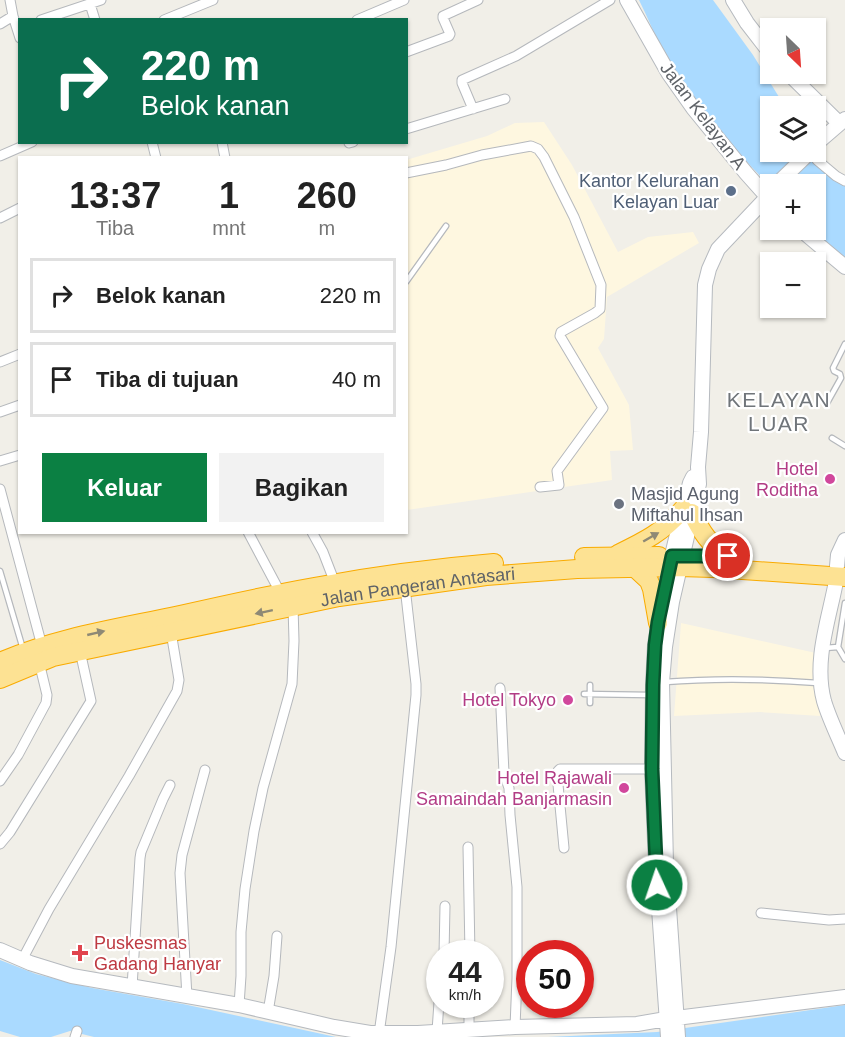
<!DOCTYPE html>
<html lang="id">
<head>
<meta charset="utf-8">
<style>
  :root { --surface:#fff; --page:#f2f2f2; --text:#222; --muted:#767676; --line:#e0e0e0; --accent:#0b8043 }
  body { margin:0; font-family:Helvetica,sans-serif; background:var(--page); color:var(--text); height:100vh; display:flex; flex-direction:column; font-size:22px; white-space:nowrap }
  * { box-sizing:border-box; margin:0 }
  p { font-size:20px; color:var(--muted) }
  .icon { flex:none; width:33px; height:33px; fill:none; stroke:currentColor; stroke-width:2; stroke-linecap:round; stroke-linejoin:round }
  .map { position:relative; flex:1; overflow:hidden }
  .panel { position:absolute; left:18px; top:156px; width:390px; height:378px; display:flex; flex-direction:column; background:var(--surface); border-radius:0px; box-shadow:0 2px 4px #0004 }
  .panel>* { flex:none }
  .hud { position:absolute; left:18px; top:18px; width:390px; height:126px; border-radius:0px; box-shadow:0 2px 4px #0004; background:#0b6e4f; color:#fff; overflow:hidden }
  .needle { width:39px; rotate:155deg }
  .tools { position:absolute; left:760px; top:18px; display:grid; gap:12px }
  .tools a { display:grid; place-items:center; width:66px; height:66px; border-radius:0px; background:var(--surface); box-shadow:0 2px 4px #0004; font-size:30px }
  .speed { position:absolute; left:426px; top:940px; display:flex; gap:12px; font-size:30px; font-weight:700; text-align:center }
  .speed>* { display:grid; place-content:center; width:78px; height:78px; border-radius:50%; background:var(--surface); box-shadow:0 2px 4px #0004; line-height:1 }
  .speed small { font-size:15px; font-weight:400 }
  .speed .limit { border:9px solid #d22; background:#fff; color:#111 }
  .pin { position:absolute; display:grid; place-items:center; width:51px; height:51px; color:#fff; margin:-26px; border:3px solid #fff; border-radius:50%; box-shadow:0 2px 6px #0007 }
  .me { position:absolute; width:66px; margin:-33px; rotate:357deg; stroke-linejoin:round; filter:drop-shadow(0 0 4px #0008) }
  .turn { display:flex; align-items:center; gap:21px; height:126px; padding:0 24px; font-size:27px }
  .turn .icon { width:78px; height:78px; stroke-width:2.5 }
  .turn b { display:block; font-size:42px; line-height:51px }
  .eta { display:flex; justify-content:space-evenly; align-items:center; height:102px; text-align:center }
  .eta b { font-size:36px; font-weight:700; line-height:42px }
  .cta { display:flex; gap:12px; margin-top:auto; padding:12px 24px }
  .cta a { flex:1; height:69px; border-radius:0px; background:var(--accent); color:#fff; font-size:24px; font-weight:700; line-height:69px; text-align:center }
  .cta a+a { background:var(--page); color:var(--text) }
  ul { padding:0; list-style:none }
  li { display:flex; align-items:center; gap:18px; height:75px; margin:0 12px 9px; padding:0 12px; border:3px solid var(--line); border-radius:0px }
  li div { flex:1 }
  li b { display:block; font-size:22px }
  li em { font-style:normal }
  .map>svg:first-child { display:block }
  .commercial { fill:#fef7e0 }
  .water { fill:#aadaff }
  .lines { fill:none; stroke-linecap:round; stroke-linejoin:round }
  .lane-casing { stroke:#b5b8bc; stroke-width:7 }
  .street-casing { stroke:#b5b8bc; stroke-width:11 }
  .secondary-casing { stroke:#b6babf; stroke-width:16 }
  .highway-casing { stroke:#f9ab00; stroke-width:20 }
  .lane { stroke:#fff; stroke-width:4.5 }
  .street { stroke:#fff; stroke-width:9 }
  .secondary { stroke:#fff; stroke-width:14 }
  .highway { stroke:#fde293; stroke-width:18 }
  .oneway { fill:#8e8975 }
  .route-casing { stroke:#07532c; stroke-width:15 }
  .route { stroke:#0b8043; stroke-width:10 }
  .service-dot { fill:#5c6f8a; stroke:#fff; stroke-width:2 }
  .hotel-dot { fill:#d1479c; stroke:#fff; stroke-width:2 }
  .worship-dot { fill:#6b7280; stroke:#fff; stroke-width:2 }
  .health-dot { fill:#e0444e; stroke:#fff; stroke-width:2 }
  .labels { text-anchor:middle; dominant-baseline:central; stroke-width:4.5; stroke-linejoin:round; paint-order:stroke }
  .street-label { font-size:18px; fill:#5f6368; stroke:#fff }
  .service-label { font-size:18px; fill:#4e5e75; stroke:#fff; text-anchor:end }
  .hotel-label { font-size:18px; fill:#b23c85; stroke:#fff; text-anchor:end }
  .worship-label { font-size:18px; fill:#5b616d; stroke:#fff; text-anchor:start }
  .health-label { font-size:18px; fill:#be3a42; stroke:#fff; text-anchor:start }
  .quarter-label { font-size:21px; letter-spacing:1.5px; fill:#70757a; stroke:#fff }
</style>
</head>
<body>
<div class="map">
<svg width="845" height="1037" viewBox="0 0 845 1037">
  <rect width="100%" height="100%" fill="#f1efe8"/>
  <path class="commercial" d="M 544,122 L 572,165 L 618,252 L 648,237 L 693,232 L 699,243 L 607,297 L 604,339 L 598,348 L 629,405 L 633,450 L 610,451 L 612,480 L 407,510 L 406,160 L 487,136 L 515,123 Z
    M 681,623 L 816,653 L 816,672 L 820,716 L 760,712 L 674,716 Z"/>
  <path class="water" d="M 639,0 L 713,0 L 753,55 L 779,97 L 761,117 L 771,126 L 771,152 L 802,152 L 827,174 L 845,184 L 845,257 L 834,251 L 808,230 L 816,230 L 816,184 L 771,184 L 771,187 C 730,146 692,100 663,50 C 654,34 647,16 639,0 Z
    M 0,960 L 36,974 L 92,988 L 183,1004 L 336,1037 L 94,1037 L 70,1031 L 51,1037 L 20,1037 L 0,1031 Z
    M 845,1005 L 845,1037 L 548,1037 L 657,1032 Z"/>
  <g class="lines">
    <g class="lane-casing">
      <path id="lane" d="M 406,282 L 446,226
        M 827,403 L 841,378 L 840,374 L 834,371 L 833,368 L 845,344
        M 832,438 L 845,446
        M 0,571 L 23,649
        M 838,647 L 845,603
        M 825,648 L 838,647 L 845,659
        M 665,682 C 716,678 767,679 818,683
        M 590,685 L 590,703
        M 584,694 L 650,695"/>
    </g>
    <g class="street-casing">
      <path id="street" d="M 10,0 L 13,16 L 20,38
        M 90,4 L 95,20
        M 41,20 L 101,0
        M 164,20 L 213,0
        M 357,20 L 404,0
        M 0,24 L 13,16
        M 406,52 L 449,36 L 450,34 L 443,18 L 443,16 L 478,0
        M 473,109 L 462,83 L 462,80 L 516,56 L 610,0
        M 406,129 L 505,99
        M 152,142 L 156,158
        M 222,142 L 225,158
        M 349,143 L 353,142
        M 816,150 L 817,160 L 836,176 L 845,181
        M 0,156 L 32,142
        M 406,173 L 446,165 L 482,155 L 531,146 L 538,149 L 544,157 L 574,217 L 601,285 L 600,309 L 595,313 L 561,332 L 560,336 L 603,408 L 557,471 L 559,485 L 540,487
        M 0,218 L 20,208
        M 0,362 L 20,354
        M 0,412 L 20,405
        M 0,461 L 20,455
        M 0,489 L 42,646
        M 248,532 L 281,594
        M 312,532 L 323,552 L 335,583
        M 500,688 L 504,773 L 509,788 L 510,815 L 517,887 L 517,978 L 515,1027
        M 0,781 L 18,755 L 46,703 L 47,695 L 39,662
        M 0,844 L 10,832 L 91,701 L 80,651
        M 468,847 L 470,954
        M 564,848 L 557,774 L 558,771 L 560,769 L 652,769
        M 761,913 L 829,920 L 845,919
        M 444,954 L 445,906
        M 22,960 L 49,909 L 129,776 L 177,691 L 179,680 L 171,632
        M 132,987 L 140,858 L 141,852 L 163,799 L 170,785
        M 187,997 L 180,873 L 182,855 L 205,770
        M 239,1005 L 241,976 L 241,932 L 245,889 L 254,831 L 263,788 L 292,684 L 294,641 L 293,606
        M 268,1012 L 274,976 L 277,936
        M 469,1030 L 469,1005
        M 437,1031 L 440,988
        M 379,1034 L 391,947 L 416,695 L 416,684 L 405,587
        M 75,1037 L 77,1031"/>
    </g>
    <g class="secondary-casing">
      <path id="secondary" d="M 627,0 L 669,74 L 693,108 L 746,173 L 771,201
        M 733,0 L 747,23 L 771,54
        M 789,74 L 839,123
        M 816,144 L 845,119
        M 777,184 L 810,152
        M 801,230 L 845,267
        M 837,566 L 838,555 L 845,540
        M 837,576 C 830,617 813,659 824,701 C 829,718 838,736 845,753
        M 0,950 L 30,963 L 72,976 L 239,1005 L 334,1027 L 370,1033 L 418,1033 L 515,1027 L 637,1024 L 666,1019
        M 676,1018 L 845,997
        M 668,1037 L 656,866 L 652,769 L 653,685 L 655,645 L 664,589 L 683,509 L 690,483 L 693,477
        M 678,1037 L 666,865 L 662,682 L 665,647 L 672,602 L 699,484 L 698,467 L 701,432 L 705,285 L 709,269 L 718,249 L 771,193"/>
    </g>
    <g class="highway-casing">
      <g id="highway">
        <path d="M 692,513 C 701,531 710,546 728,556"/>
        <path d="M 618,554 C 645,541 663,532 683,509"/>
        <path d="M 584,557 L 659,556"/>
        <path d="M 635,568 L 649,581 L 652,589 L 658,623"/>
        <path d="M 0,662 C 57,637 120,628 180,615 C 224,605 269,595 314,587 C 373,576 434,568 494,563"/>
        <path id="s1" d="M 0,679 L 53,657 L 339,597 L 486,576 L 577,569 L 680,567 L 713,568 L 845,577"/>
      </g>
    </g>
    <use href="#lane" class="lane"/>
    <use href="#street" class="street"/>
    <use href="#secondary" class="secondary"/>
    <use href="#highway" class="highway"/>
  </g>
  <defs><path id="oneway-solid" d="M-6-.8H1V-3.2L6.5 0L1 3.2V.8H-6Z" transform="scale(1.5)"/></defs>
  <g class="oneway">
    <use href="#oneway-solid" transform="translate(651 537) rotate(-30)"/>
    <use href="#oneway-solid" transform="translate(264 612) rotate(168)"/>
    <use href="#oneway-solid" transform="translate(96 633) rotate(-13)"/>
  </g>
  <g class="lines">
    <g class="route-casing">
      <path id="route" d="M 657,885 L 652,769 L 653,685 L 655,645 L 658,622 L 672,556 L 728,556"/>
    </g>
    <use href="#route" class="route"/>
  </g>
  <circle class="service-dot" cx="731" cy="191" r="6"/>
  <g class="hotel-dot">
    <circle cx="830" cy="479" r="6"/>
    <circle cx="568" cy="700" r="6"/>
    <circle cx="624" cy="788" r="6"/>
  </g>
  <circle class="worship-dot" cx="619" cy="504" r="6"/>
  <path class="health-dot" d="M77 944h6v6h6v6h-6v6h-6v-6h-6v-6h6z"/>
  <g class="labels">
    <g class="street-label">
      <text transform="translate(703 116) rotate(53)">Jalan Kelayan A</text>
      <text stroke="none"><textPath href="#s1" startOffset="429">Jalan Pangeran Antasari</textPath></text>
    </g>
    <g class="service-label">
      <text x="719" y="181">Kantor Kelurahan<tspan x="719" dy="21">Kelayan Luar</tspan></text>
    </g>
    <g class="hotel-label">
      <text x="818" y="469">Hotel<tspan x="818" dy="21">Roditha</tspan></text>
      <text x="556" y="700">Hotel Tokyo</text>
      <text x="612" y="778">Hotel Rajawali<tspan x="612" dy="21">Samaindah Banjarmasin</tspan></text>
    </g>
    <g class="worship-label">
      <text x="631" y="494">Masjid Agung<tspan x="631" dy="21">Miftahul Ihsan</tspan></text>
    </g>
    <g class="health-label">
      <text x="94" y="943">Puskesmas<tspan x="94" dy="21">Gadang Hanyar</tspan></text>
    </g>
    <g class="quarter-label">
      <text x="779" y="399">KELAYAN<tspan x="779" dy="24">LUAR</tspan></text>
    </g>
  </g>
</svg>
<div class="tools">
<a><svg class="needle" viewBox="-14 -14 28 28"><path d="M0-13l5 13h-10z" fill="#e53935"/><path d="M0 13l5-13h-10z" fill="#767676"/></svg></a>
<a><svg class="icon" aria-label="layers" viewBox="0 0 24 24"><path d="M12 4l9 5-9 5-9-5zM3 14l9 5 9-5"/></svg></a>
<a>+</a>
<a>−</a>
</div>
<div class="speed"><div>44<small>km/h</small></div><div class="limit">50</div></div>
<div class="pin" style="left:728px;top:556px;background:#d93025"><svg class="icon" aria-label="arrive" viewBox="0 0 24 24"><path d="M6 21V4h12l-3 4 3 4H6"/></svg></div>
<svg class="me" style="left:657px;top:885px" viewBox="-20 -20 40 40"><circle r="17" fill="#0b8043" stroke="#fff" stroke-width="3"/><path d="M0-11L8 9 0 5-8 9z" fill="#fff"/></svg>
<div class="hud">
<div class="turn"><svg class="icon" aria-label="right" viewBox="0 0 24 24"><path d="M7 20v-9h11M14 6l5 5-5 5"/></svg><div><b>220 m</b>Belok kanan</div></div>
</div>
<section class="panel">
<div class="eta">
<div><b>13:37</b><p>Tiba</p></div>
<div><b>1</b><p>mnt</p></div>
<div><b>260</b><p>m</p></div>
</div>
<ul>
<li><svg class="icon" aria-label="right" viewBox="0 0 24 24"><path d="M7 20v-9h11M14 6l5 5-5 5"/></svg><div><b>Belok kanan</b></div><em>220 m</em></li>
<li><svg class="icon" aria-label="arrive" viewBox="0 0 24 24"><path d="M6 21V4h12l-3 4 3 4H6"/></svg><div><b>Tiba di tujuan</b></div><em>40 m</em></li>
</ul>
<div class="cta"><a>Keluar</a><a>Bagikan</a></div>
</section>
</div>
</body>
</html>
